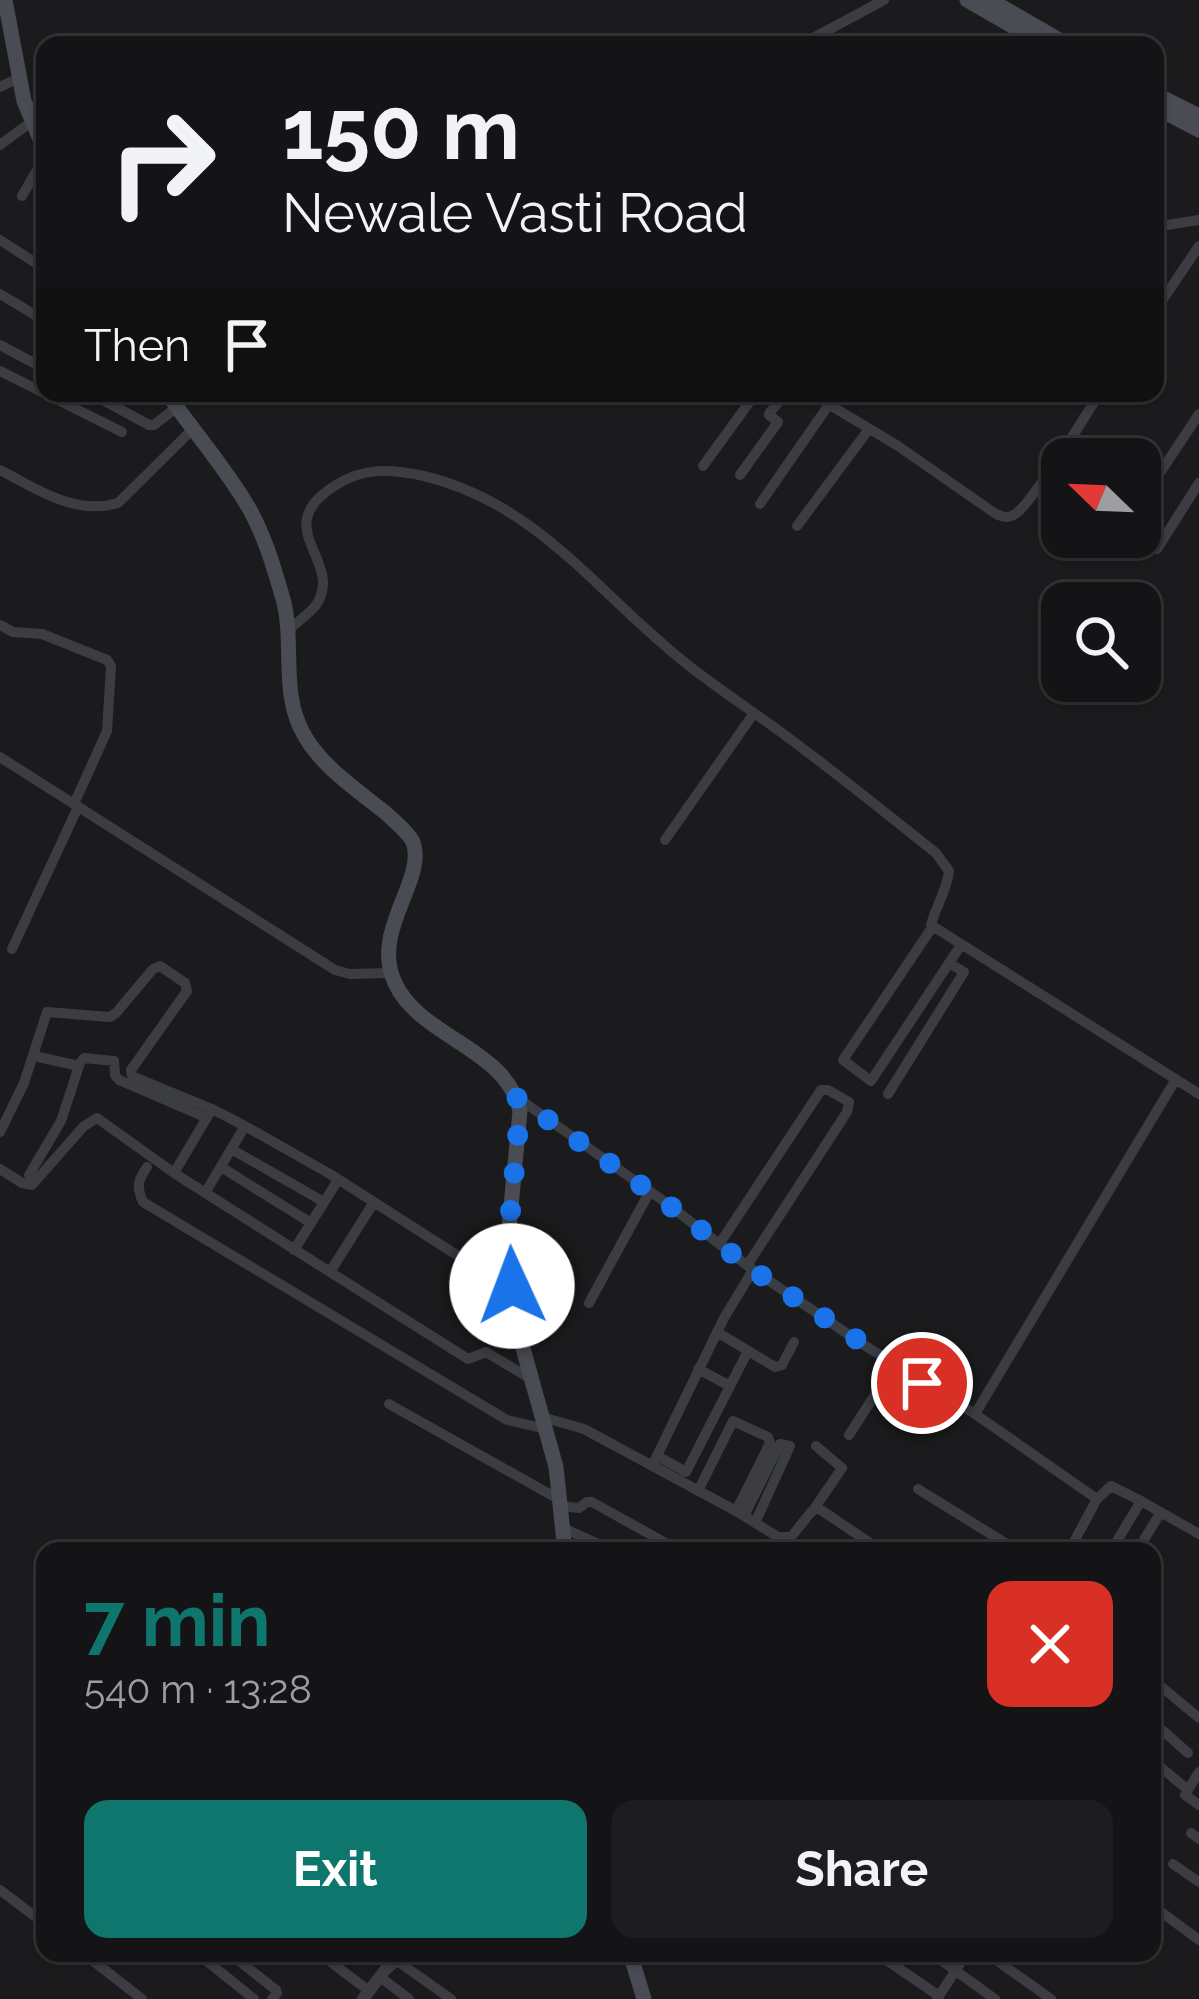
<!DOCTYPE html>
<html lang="en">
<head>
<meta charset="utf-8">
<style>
  :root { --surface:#141416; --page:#1d1d1f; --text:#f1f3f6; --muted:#9d9ea1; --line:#333335; --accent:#0f766e }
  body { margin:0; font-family:Raleway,sans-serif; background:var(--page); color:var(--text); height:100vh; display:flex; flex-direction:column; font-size:45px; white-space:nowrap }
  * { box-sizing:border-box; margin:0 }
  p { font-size:39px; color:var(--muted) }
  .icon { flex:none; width:66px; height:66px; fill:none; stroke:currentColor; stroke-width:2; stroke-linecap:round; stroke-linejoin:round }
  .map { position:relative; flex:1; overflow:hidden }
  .side { position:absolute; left:36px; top:1542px; width:1125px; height:420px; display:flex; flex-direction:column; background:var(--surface); border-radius:24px; box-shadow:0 3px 9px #0004,0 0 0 3px var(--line) }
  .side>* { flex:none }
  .top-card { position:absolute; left:36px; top:36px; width:1128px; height:366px; border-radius:24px; box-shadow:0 3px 9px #0004,0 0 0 3px var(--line); background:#141416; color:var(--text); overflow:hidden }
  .needle { width:78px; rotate:293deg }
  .fabs { position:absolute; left:1041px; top:438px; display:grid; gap:24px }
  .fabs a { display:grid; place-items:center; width:120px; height:120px; border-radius:24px; background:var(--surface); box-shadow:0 3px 9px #0004,0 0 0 3px var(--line); font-size:60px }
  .pin { position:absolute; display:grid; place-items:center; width:102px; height:102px; color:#fff; margin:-51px; border:6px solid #fff; border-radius:50%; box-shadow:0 3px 12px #0007 }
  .me { position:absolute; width:132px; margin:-66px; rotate:358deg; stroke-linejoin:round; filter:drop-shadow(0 0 9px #0008) }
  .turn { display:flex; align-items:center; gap:42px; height:252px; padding:0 48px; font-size:54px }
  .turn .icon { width:156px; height:156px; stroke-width:2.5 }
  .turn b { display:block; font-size:84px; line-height:102px }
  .then { display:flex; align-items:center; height:114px; padding:0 48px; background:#0003; gap:24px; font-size:45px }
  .round { display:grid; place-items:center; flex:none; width:126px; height:126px; border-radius:24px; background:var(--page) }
  .head { display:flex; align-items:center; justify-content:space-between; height:204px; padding:0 48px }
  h1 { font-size:72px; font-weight:700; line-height:90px; color:var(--accent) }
  .action { display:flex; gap:24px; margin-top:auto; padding:24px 48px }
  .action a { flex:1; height:138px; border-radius:24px; background:var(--accent); color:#fff; font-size:48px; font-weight:700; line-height:138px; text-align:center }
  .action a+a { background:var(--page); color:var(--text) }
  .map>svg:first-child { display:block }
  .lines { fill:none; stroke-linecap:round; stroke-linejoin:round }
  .minor { stroke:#3b3d42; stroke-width:10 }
  .tertiary { stroke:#3b3d42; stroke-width:12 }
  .secondary { stroke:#494c53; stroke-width:15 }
  .route { stroke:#1a73e8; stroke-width:21; stroke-dasharray:0 37.8 }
</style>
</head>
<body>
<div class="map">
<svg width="1199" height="1999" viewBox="0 0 1199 1999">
  <rect width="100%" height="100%" fill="#1b1b1d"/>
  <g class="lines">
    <path class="minor" d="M 800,45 L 884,0
      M 0,87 L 19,78
      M 0,145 L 31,122
      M 22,196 L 45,156
      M 1155,227 L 1199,220
      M 0,240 L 45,269
      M 0,294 L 45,321
      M 1155,311 L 1199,246
      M 0,345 L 45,369
      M 0,371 L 122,432
      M 90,393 L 149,425 L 154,425 L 177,407
      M 810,393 L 898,446 L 996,514 C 1005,517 1007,519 1015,514 C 1031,506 1086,414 1100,393
      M 703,466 L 756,393
      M 0,470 C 37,489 75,516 118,503 L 193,429
      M 740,475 L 778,422 L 769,415 L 770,412 L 787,393
      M 1140,503 L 1199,414
      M 760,504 L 837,393
      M 797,526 L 869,429
      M 1157,549 L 1199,483
      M 0,625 L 13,632 L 42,634 L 107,660 L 111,666 L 107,731 L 74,804
      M 289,630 C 297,622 309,614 316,605 C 346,561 266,528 336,485 C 364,467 392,469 424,476 C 540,504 599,596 688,665 C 726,695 768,721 806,751 C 850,784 893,819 936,853 L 949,871 C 947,890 936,906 931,925 L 1199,1094
      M 0,757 L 335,970 L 350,974 L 390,973
      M 665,840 L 754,713
      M 933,926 L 843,1060 L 871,1081 L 949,963
      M 12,949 L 78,807
      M 34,1056 L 79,1066
      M 888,1094 L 964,972 L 949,963 L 961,945
      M 518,1098 L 665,1202 L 753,1270 L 864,1345 L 975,1414 L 1097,1499
      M 212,1109 L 174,1173 L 330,1272 L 374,1202
      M 0,1132 L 24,1083 L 47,1012 L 110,1017 L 116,1013 L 153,969 L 160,966 L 185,983 L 187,991 L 131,1070 L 132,1076 L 212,1109 L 245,1126 L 330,1174 L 463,1259 L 511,1278
      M 231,1149 L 324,1202
      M 147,1167 C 138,1180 136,1186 143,1202 L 507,1420 L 546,1429
      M 221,1167 L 311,1223
      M 0,1169 L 22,1183 L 32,1185 L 84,1126 L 97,1118 L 174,1173
      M 29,1175 L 61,1121 L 80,1063 L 84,1058 L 114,1061 L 115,1075 L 119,1080 L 207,1118
      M 205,1193 L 245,1126
      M 720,1243 L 821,1090 L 828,1090 L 849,1102 L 847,1112 L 748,1264
      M 294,1250 L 338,1180
      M 466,1261 L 474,1272 L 512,1286
      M 330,1272 L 468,1359 L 486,1352 L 531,1379
      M 589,1303 L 650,1191
      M 717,1332 L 775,1367 L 782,1365 L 794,1342
      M 698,1369 L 730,1386
      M 389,1404 L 560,1500
      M 975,1414 L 1176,1079
      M 542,1417 L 584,1429 L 736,1511 L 778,1537 L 791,1537 L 811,1512 L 818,1508 L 882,1551
      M 849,1435 L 882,1384 L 891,1363
      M 657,1456 L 686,1472 L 748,1351
      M 652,1466 L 724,1318 L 753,1270
      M 918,1489 L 1018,1551
      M 698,1491 L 733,1421 L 768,1437 L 770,1443 L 736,1511
      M 560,1506 L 579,1508 L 587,1502 L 592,1502 L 680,1551
      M 814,1509 L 842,1468 L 816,1446
      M 744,1516 L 780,1444 L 790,1446 L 755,1523
      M 563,1528 L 614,1551
      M 1069,1551 L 1097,1499 L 1111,1486 L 1141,1501
      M 1111,1551 L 1141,1501 L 1199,1534
      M 1137,1551 L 1161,1512
      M 1152,1679 L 1199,1718
      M 1152,1721 L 1188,1753
      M 1152,1760 L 1188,1790
      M 1199,1772 L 1185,1795 L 1199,1805
      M 43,1833 L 45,1834
      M 1191,1833 L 1199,1839
      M 1173,1864 L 1199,1882
      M 0,1890 L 45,1924
      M 1157,1909 L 1199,1940
      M 83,1953 L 142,1999
      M 197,1953 L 254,1999
      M 229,1953 L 276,1990 L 277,1993 L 272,1999
      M 319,1953 L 369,1991
      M 876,1953 L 939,1996
      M 931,1953 L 995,1999
      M 986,1953 L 1051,1999
      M 396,1960 L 451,1999
      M 380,1977 L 409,1999
      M 937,1999 L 967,1953"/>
    <path class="tertiary" d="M 363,1999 L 385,1970 L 404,1953"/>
    <path class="secondary" d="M 5,0 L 24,101 L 45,151
      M 967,0 L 1045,45
      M 990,0 L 1068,45
      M 1155,94 L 1199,116
      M 1155,107 L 1199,130
      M 167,393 C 193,431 224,466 247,505 C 264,533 274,568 283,599 C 295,643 280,691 303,733 C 321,767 359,791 388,815 C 396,823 408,832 413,842 C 427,880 370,931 395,983 C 420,1038 507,1048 520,1111 L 509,1228 L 512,1286 L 521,1341 L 556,1467 L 565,1551
      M 630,1953 L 644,1999"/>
  </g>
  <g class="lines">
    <path class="route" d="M 512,1286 L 509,1228 L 520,1111 L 517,1098 L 665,1202 L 753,1270 L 922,1383"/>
  </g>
</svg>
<div class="fabs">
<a><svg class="needle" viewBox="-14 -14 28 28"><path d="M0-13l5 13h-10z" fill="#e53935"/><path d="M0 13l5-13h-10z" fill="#9d9ea1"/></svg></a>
<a><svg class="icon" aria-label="search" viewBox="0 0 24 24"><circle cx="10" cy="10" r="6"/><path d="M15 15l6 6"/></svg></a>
</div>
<div class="pin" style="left:922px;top:1383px;background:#d93025"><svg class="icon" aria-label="arrive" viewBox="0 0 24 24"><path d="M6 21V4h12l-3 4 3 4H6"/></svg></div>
<svg class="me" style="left:512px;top:1286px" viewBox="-20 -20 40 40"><circle r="19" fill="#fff"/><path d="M0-13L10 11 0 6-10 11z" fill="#1a73e8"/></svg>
<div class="top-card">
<div class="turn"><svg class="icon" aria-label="right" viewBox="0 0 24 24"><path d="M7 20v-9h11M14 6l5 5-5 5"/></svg><div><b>150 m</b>Newale Vasti Road</div></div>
<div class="then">Then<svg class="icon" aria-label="arrive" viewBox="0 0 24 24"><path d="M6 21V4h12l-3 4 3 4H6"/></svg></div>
</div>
<section class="side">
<div class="head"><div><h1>7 min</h1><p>540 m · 13:28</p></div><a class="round" style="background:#d93025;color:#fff"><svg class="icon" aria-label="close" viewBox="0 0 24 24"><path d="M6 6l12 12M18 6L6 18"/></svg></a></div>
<div class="action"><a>Exit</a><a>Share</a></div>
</section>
</div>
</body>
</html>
